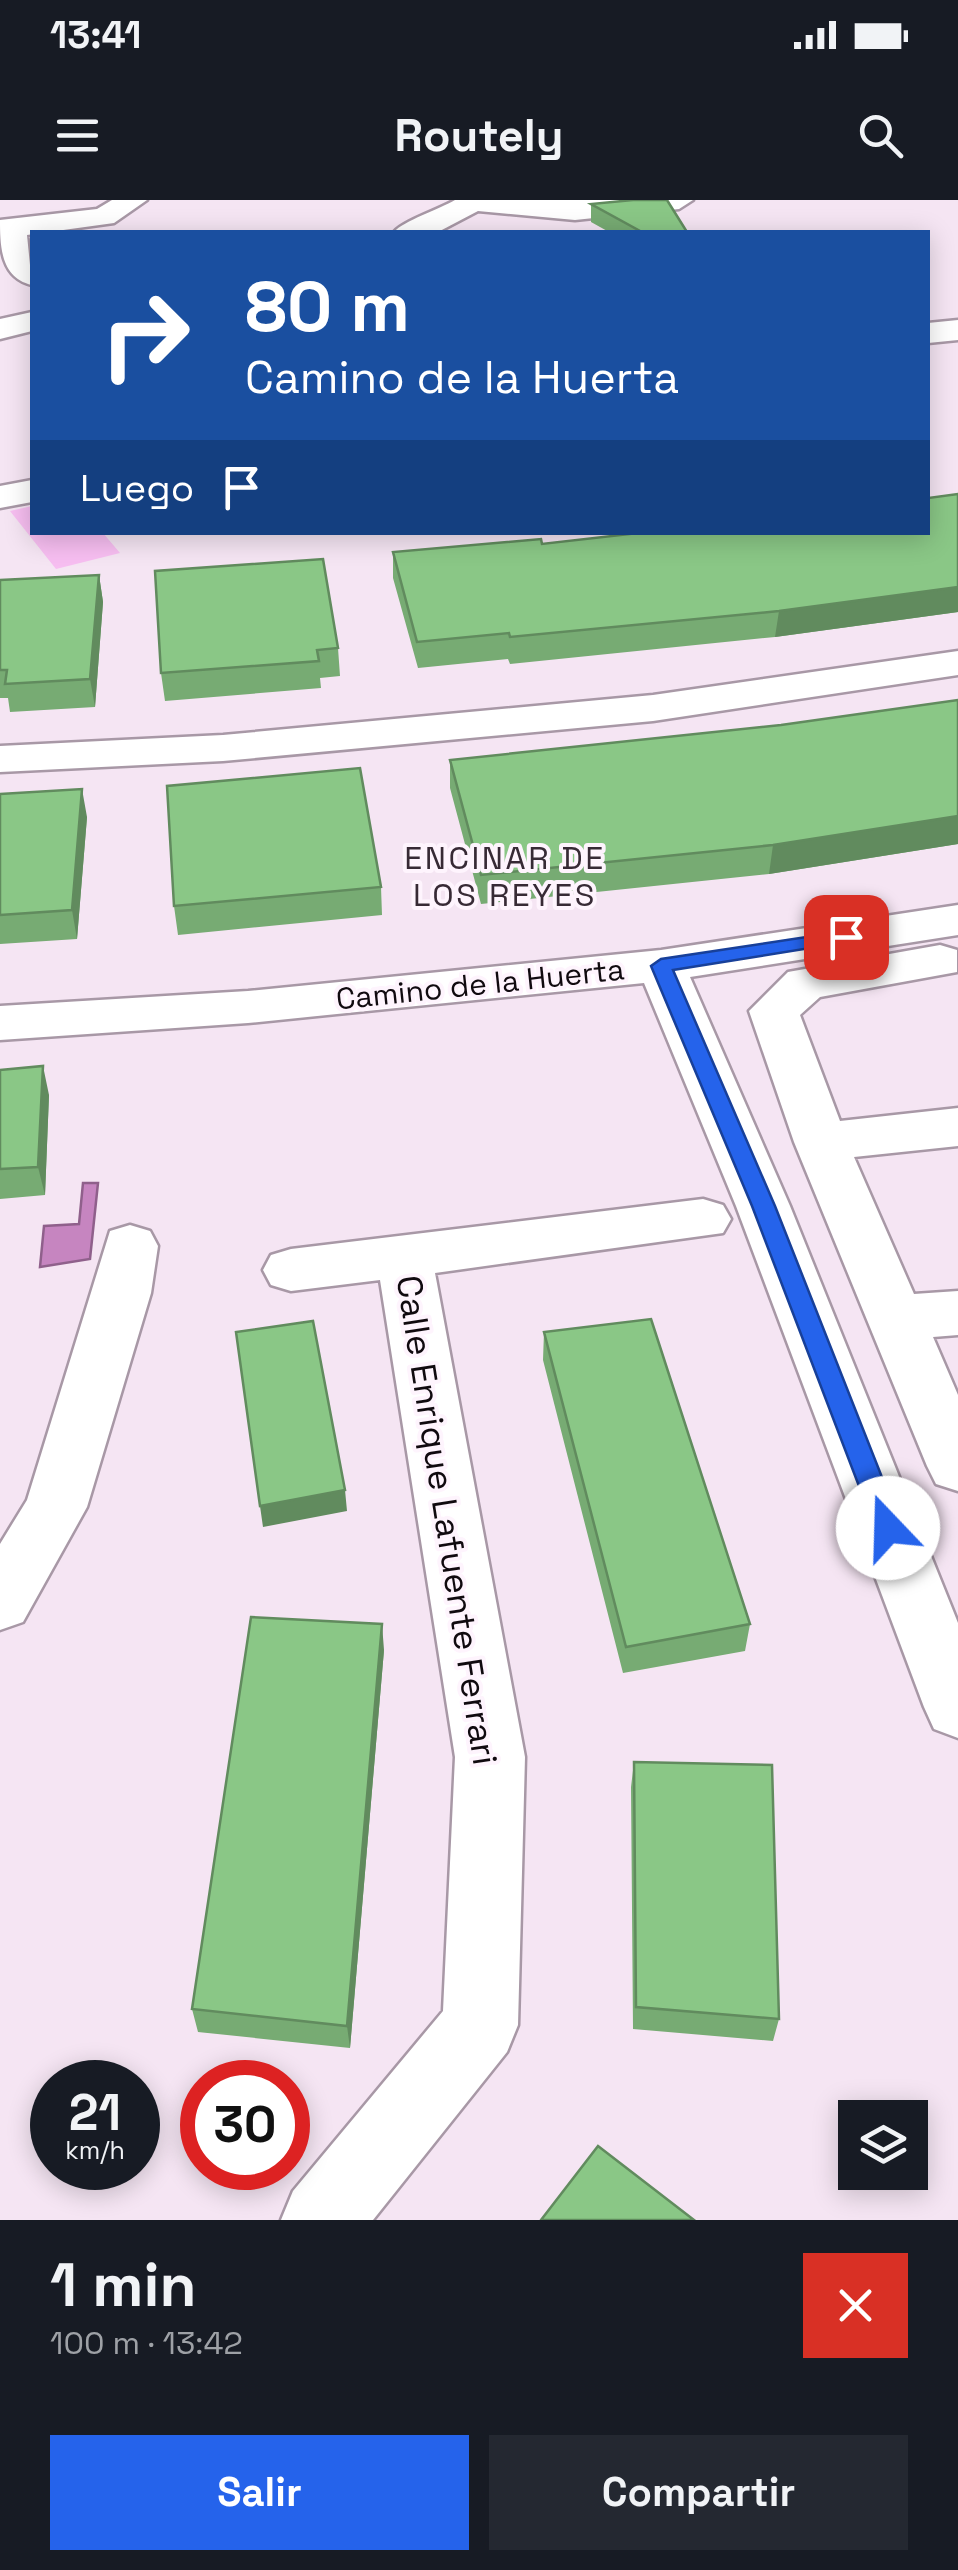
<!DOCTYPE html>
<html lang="es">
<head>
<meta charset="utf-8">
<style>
  :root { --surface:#171b24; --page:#242831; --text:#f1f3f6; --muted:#9ea1a6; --accent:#2563eb }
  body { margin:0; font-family:"Space Grotesk",sans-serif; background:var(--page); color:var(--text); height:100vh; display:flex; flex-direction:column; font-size:38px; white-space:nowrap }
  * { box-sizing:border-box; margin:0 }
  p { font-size:32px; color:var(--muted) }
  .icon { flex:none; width:55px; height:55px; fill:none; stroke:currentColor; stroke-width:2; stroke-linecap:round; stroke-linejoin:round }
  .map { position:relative; height:2020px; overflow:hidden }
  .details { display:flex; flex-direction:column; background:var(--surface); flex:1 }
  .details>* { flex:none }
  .guide { position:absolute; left:30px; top:30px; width:900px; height:305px; border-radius:0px; box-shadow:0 5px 25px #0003; background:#1a4fa0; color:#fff; overflow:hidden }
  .buttons { position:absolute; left:838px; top:1900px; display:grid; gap:20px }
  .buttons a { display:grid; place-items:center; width:90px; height:90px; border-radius:0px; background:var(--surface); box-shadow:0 5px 25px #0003; font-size:50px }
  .speed { position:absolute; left:30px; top:1860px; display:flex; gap:20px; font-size:50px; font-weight:700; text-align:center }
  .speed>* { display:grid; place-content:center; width:130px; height:130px; border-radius:50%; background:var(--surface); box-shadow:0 5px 25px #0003; line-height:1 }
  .speed small { font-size:25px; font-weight:400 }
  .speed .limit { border:15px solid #d22; background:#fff; color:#111 }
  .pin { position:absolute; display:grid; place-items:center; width:85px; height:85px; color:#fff; margin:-42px; border-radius:20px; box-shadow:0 5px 15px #0006 }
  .me { position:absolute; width:110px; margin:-55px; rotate:339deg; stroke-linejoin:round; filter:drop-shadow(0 0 8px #0008) }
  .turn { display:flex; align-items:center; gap:35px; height:210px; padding:0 50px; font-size:45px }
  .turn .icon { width:130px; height:130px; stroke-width:2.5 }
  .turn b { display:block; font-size:70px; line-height:85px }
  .then { display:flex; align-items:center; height:95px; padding:0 50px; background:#0003; gap:20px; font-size:38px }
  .round { display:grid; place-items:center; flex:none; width:105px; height:105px; border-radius:0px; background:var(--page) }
  .headline { display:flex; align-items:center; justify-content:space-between; height:170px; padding:0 50px }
  h1 { font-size:60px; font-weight:700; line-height:75px }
  .action { display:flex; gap:20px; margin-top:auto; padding:20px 50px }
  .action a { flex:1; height:115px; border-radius:0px; background:var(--accent); color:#fff; font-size:40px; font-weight:700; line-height:115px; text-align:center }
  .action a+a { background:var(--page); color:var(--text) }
  .status { display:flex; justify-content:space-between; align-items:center; height:70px; padding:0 50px; background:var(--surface); direction:ltr }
  .status svg { height:28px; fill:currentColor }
  header { display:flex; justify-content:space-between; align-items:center; height:130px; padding:0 50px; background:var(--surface); font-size:45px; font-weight:700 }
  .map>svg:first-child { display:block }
  .green { fill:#f7bef1 }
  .water { fill:#c685c0; stroke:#8f608b; stroke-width:2.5 }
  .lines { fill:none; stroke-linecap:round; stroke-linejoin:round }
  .street-casing { stroke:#a898a6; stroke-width:5 }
  .street { fill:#fff; fill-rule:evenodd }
  .wall { fill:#77ab73 }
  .shaded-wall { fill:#618b5e }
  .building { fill:#8ac786; stroke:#618b5e; stroke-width:2.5 }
  .route { fill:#2563eb; stroke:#184099; stroke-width:2.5 }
  .labels { text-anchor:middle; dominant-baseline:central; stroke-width:8; stroke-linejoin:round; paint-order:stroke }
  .street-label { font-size:30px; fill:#100a0f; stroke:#fef4fd }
  .neighbourhood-label { font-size:32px; letter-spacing:2.5px; fill:#372a35; stroke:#fef4fd }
  .near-street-label { font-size:35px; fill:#100a0f; stroke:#fef4fd }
</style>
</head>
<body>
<div class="status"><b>13:41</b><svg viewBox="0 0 49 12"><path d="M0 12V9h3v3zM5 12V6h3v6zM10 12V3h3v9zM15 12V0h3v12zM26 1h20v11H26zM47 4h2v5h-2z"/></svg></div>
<header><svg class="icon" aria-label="menu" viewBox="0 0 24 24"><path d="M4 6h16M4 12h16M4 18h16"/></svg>Routely<svg class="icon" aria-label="search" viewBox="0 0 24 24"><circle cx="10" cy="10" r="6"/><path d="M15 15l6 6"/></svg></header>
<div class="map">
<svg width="958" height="2020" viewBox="0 0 958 2020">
  <rect width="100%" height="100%" fill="#f5e5f3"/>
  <path class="green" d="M 32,306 L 32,332 L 103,333 L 120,353 L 56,369 L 10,311 Z"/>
  <path class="water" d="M 83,983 L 98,983 L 90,1059 L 40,1067 L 44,1026 L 79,1024 Z"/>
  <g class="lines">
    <g class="street-casing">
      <path id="street" d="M 112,0 L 147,0 L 114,23 L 27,35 L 32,85 C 1,78 0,47 0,20 L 97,9 Z
        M 455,0 L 693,0 L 679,9 L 575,20 L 478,11 L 438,32 L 394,32 C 403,21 440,9 455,0 Z
        M 32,112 L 32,131 L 0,139 L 0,119 Z
        M 958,120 L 958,140 L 928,143 L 928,123 Z
        M 32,280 L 32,302 L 0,308 L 0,286 Z
        M 958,451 L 958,475 L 653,521 L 223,561 L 0,572 L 0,546 L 223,535 L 653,495 Z
        M 958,705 L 958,735 L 690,777 L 790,1006 L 958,1423 L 958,1538 L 934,1529 L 924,1507 L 736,1006 L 644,783 L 248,823 L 0,840 L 0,806 L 248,791 L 661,750 Z
        M 940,745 L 957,750 L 957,772 L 820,797 L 800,815 L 840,921 L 958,908 L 958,946 L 854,957 L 914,1094 L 958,1091 L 958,1135 L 933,1137 L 958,1195 L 958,1291 L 936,1284 L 927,1266 L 794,942 L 749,811 L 788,772 Z
        M 703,999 L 723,1005 L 731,1019 L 723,1033 L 435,1073 L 525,1557 L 518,1825 L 507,1852 L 373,2020 L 281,2020 L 293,1991 L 443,1811 L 455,1557 L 380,1080 L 291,1091 L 271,1085 L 263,1070 L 271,1055 L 291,1049 Z
        M 130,1025 L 150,1031 L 158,1046 L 151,1093 L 87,1307 L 23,1422 L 0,1430 L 0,1344 L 27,1300 L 110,1031 Z"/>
    </g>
    <use href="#street" class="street"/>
  </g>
  <path class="wall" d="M 591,4 L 687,32 L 609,32 L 591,22 Z
    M 958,294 L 958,412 L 775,437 L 510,464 L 508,459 L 418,468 L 393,378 L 393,352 L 542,344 L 928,332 Z
    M 155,371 L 338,448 L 340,476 L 320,478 L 321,488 L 165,501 L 161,473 Z
    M 99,375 L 103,402 L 95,507 L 10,512 L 8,498 L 0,498 L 0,380 Z
    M 958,500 L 958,644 L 769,674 L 481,704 L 450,588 L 450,560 L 781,525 Z
    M 0,594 L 87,617 L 77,739 L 0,744 Z
    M 381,687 L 382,715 L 178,735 L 174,706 Z
    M 0,870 L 49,895 L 45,995 L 0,999 Z
    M 544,1132 L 750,1424 L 745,1451 L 623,1473 L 543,1160 Z
    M 384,1450 L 350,1848 L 198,1832 L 192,1809 Z
    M 634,1562 L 779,1819 L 773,1841 L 633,1829 L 631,1587 Z"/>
  <path class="shaded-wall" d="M 99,375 L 103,402 L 95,507 L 90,479 Z
    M 958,387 L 958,412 L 775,437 L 779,411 Z
    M 82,589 L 87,617 L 77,739 L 72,710 Z
    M 958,616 L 958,644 L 769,674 L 773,645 Z
    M 43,866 L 49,895 L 45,995 L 38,967 Z
    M 345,1290 L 347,1311 L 263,1327 L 260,1306 Z
    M 382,1424 L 384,1450 L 350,1848 L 347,1826 Z"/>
  <path class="building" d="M 633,0 L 667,0 L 687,32 L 642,32 L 591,4 Z
    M 958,294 L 958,387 L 779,411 L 510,437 L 509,433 L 417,442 L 393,352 L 541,339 L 542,344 L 647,332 L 928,332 L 928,298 Z
    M 323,359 L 338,448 L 317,450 L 319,461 L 161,473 L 155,371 Z
    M 99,375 L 90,479 L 5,484 L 7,470 L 0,470 L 0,380 Z
    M 958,500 L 958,616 L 773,645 L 481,675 L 450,560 L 781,525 Z
    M 360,568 L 381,687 L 174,706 L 167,586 Z
    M 82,589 L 72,710 L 0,715 L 0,594 Z
    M 43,866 L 38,967 L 0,969 L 0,870 Z
    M 651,1119 L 750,1424 L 626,1447 L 544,1132 Z
    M 313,1121 L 345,1290 L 260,1306 L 236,1132 Z
    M 251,1417 L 382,1424 L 347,1826 L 192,1809 Z
    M 634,1562 L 772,1565 L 779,1819 L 636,1807 Z
    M 598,1946 L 694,2020 L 541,2020 Z"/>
  <path class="route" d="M 846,731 L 854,733 L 854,741 L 673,770 L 775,1006 L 902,1328 L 888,1339 L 875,1328 L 752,1006 L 651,766 L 661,759 Z"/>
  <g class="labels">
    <g class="street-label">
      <text transform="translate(480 784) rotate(-6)">Camino de la Huerta</text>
    </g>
    <g class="neighbourhood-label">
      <text x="505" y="658">ENCINAR DE<tspan x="505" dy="37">LOS REYES</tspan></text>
    </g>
    <g class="near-street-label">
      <text transform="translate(447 1320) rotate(81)">Calle Enrique Lafuente Ferrari</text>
    </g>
  </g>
</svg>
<div class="buttons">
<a><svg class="icon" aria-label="layers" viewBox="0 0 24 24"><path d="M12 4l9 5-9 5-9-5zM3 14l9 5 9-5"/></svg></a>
</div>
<div class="speed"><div>21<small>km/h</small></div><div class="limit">30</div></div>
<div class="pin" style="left:846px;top:737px;background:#d93025"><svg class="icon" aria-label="arrive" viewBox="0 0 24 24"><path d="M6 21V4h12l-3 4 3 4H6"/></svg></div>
<svg class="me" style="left:888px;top:1328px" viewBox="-20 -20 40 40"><circle r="19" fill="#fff"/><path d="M0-13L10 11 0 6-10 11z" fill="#2563eb"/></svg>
<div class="guide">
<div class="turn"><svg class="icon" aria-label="right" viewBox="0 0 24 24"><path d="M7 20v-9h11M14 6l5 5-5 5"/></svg><div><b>80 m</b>Camino de la Huerta</div></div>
<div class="then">Luego<svg class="icon" aria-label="arrive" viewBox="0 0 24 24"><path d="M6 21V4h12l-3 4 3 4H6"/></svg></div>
</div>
</div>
<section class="details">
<div class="headline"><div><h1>1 min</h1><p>100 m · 13:42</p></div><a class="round" style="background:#d93025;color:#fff"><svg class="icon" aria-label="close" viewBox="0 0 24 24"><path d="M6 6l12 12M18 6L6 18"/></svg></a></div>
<div class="action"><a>Salir</a><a>Compartir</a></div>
</section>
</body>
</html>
